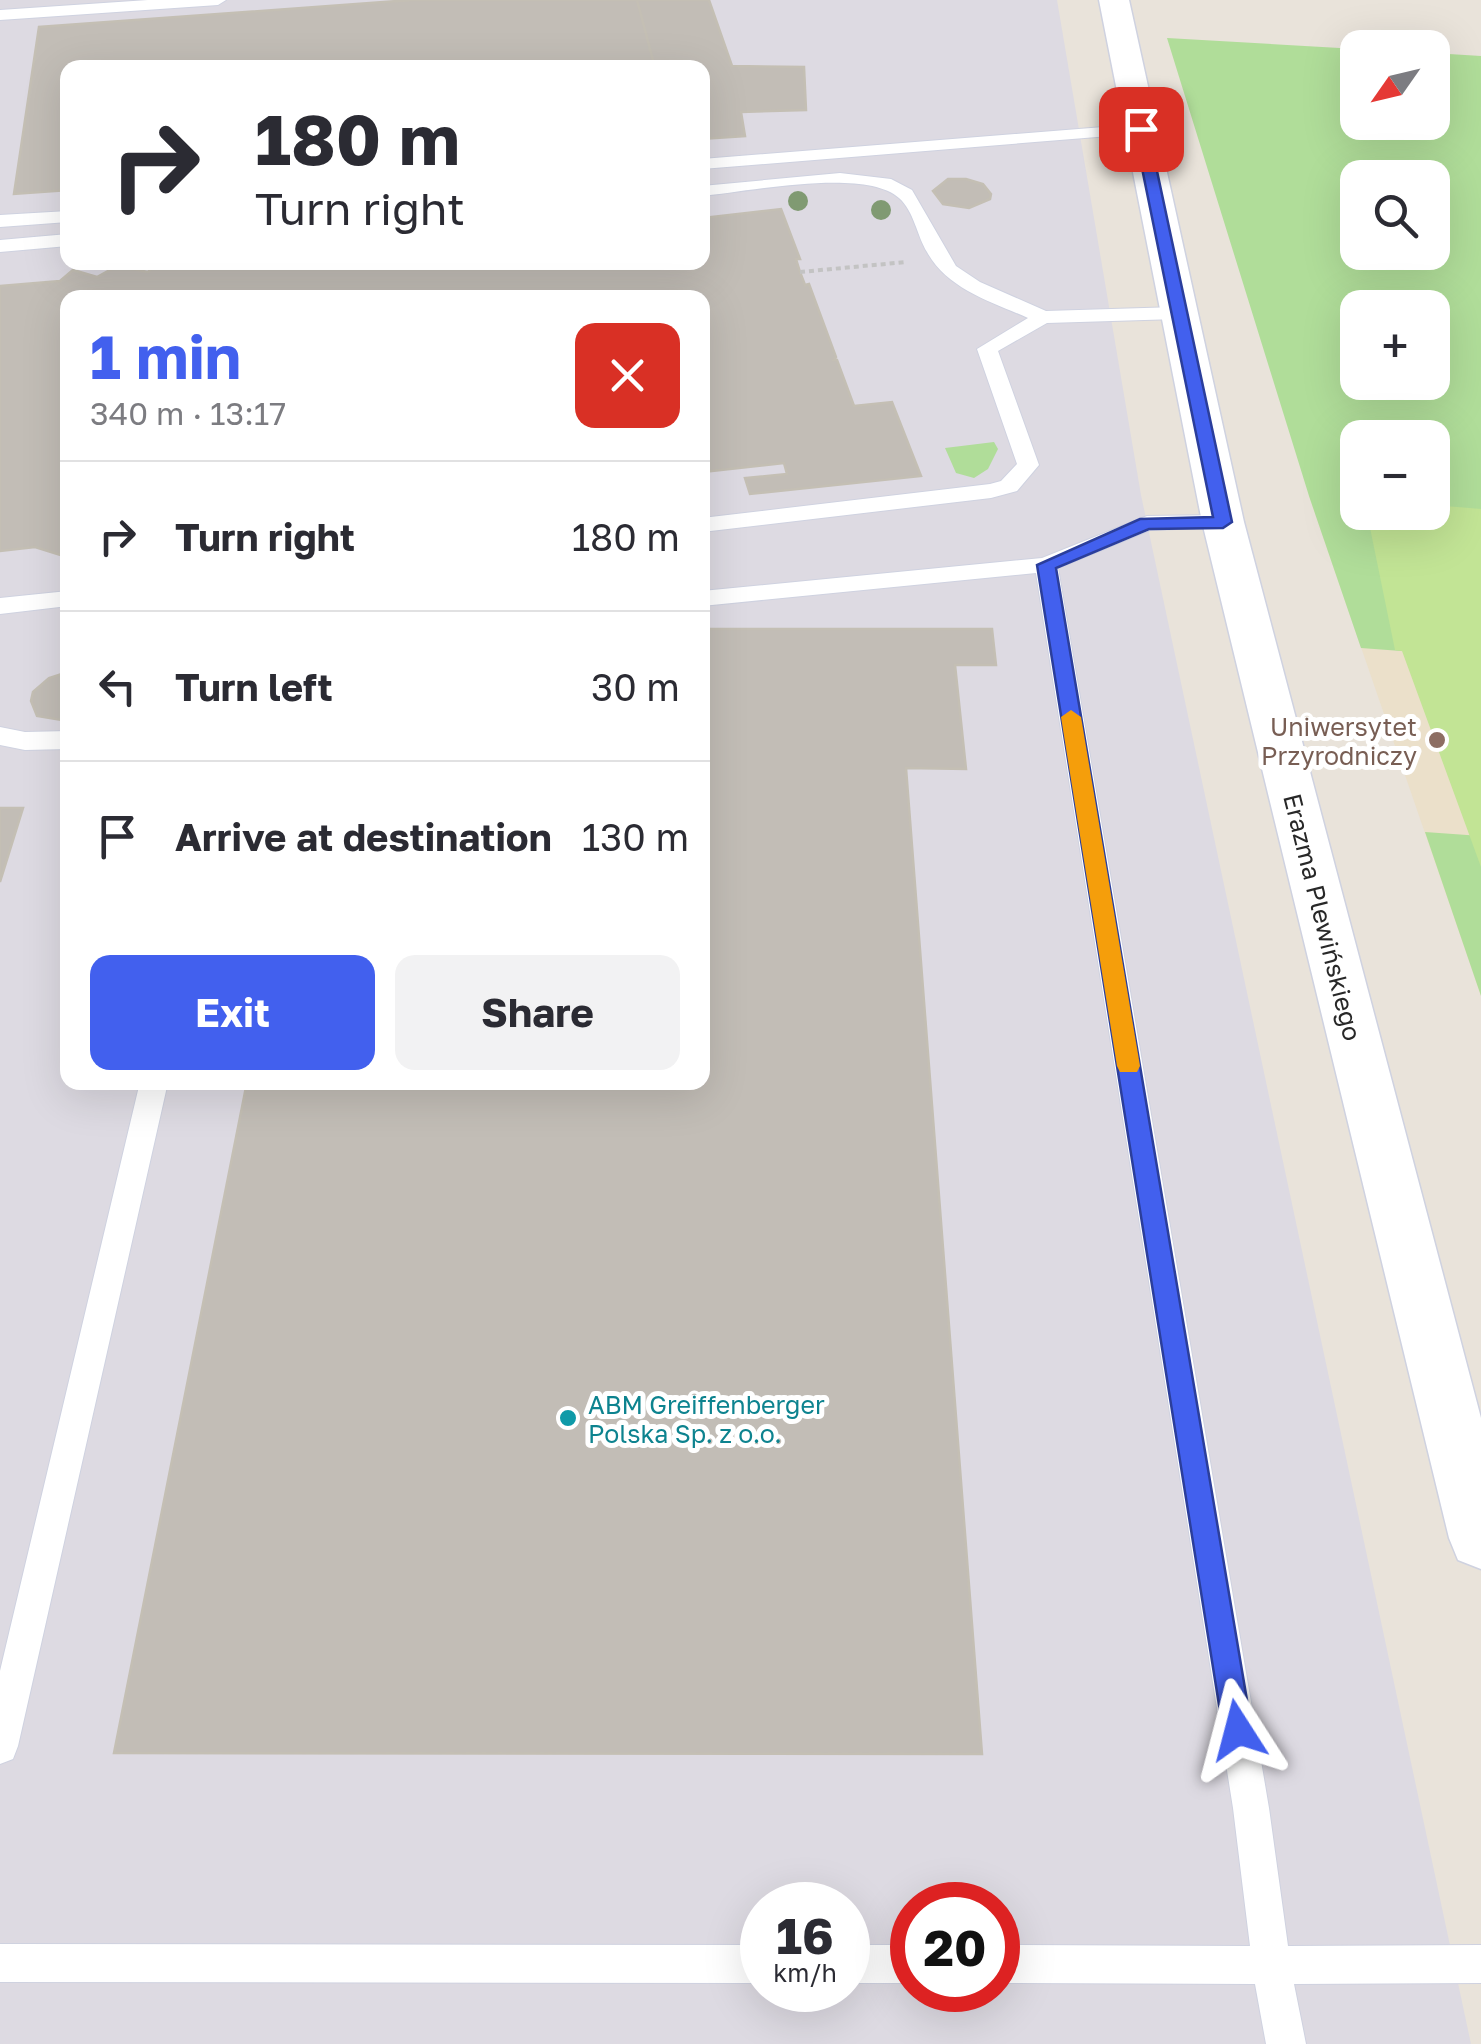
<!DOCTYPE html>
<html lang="en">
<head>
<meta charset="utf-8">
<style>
  :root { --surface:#fff; --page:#f2f2f3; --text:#2b2b33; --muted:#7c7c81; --line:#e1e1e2; --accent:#4260ee }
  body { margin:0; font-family:"Golos Text",sans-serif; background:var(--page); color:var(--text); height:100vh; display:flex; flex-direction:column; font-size:38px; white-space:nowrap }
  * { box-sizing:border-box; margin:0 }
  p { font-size:32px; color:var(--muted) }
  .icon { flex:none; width:55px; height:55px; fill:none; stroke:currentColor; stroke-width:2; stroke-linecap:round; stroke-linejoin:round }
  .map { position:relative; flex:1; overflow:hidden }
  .side { position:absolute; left:60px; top:290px; width:650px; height:800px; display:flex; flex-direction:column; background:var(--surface); border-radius:20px; box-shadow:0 10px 40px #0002 }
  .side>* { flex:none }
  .top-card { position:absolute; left:60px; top:60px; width:650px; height:210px; border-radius:20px; box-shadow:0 10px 40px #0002; background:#fff; color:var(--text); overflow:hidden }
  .needle { width:65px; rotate:236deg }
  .controls { position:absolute; left:1340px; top:30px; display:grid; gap:20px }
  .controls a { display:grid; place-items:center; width:110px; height:110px; border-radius:20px; background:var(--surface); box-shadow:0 10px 40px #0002; font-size:50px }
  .speed { position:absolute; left:740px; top:1882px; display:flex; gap:20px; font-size:50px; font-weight:700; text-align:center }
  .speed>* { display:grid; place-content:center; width:130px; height:130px; border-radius:50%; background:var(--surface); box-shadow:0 10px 40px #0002; line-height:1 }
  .speed small { font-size:25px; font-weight:400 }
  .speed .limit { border:15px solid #d22; background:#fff; color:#111 }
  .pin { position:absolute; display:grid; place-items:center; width:85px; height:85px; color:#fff; margin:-42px; border-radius:20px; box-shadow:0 5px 15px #0006 }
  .me { position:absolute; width:110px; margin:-55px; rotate:351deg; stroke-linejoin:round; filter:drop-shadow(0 0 8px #0008) }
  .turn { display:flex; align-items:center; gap:35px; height:210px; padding:0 30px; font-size:45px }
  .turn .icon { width:130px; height:130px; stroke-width:2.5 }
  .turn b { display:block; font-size:70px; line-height:85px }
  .round { display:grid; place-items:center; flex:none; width:105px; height:105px; border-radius:20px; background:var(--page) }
  .headline { display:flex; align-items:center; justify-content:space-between; height:170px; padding:0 30px }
  h1 { font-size:60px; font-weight:700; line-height:75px; color:var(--accent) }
  .button { display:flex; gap:20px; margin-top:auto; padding:20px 30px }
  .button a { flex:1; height:115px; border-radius:20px; background:var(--accent); color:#fff; font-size:40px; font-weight:700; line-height:115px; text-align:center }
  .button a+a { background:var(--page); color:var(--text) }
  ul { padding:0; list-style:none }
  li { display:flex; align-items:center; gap:30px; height:150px; padding:0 30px; border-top:2px solid var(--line) }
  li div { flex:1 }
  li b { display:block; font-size:38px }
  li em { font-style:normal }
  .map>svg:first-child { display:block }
  .industrial { fill:#dddae2; fill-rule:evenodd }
  .education { fill:#ebe0ca }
  .green { fill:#b0dd99; fill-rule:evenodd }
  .pitch { fill:#c2e495 }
  .building { fill:#c2bdb6; stroke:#c4bfb4; stroke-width:2.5 }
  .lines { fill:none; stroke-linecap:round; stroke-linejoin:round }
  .service-casing { stroke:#cfd2e0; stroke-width:2 }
  .minor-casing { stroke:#cfd2e0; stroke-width:3 }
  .path { stroke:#c3c3c3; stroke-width:4; stroke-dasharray:5 4; stroke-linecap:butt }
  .service { fill:#fff; fill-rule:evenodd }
  .minor { fill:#fff; fill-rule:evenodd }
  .tree { fill:#809a72 }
  .route { fill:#4260ee; stroke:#2b3e9b; stroke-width:2.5 }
  .slow { fill:#f59e0b }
  .education-dot { fill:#8d6e63; stroke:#fff; stroke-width:4 }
  .culture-dot { fill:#0f9aa8; stroke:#fff; stroke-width:4 }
  .labels { text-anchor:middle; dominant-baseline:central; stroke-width:10; stroke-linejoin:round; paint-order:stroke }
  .education-label { font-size:25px; fill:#785e54; stroke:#fff; text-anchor:end }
  .street-label { font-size:25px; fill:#282828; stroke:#fff }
  .culture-label { font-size:25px; fill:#0d838f; stroke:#fff; text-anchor:start }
</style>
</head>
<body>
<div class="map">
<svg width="1481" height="2044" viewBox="0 0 1481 2044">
  <rect width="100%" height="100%" fill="#e9e3da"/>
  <path class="industrial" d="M 0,0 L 1057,0 L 1141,495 L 1471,2044 L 0,2044 ZM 68,68 L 702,68 L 702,262 L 68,262 ZM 68,298 L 702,298 L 702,1082 L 68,1082 ZM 762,1905 L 848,1905 L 848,1990 L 762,1990 ZM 912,1905 L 998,1905 L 998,1990 L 912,1990 Z"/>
  <path class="education" d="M 1309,496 L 1357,499 L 1358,512 L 1481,509 L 1481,996 Z"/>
  <path class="green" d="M 1167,38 L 1357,49 L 1358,122 L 1432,122 L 1433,53 L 1481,56 L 1481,657 L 1361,648 L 1309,496 ZM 1358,178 L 1432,178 L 1432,252 L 1358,252 ZM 1358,308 L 1432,308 L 1432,382 L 1358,382 ZM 1358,438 L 1432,438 L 1432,512 L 1358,512 Z
    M 994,442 L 998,449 L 988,469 L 974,478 L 956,473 L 945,448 Z
    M 1425,832 L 1481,836 L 1481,996 Z"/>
  <path class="pitch" d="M 1433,505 L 1481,509 L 1481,867 L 1402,651 L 1395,650 L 1367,513 L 1432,512 Z"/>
  <path class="building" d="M 411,0 L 637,0 L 655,68 L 68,68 L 68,190 L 14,194 L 39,27 Z
    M 637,0 L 709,0 L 732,66 L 804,67 L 806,110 L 741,112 L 745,136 L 702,139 L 702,68 L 655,68 Z
    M 948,179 L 966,179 L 983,184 L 991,194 L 990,199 L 969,208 L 943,204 L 933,191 Z
    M 781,209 L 800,259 L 796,259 L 800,272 L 805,285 L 809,284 L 836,357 L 834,360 L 837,360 L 854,406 L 892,402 L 921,476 L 750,494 L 745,478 L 787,474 L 784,463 L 702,472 L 702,298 L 68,298 L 68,553 L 64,556 L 35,547 L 0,551 L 0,286 L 60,281 L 73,270 L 97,277 L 117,266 L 148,272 L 159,262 L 185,268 L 246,262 L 702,262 L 702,218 Z
    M 702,629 L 992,629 L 996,665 L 955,665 L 966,769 L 906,768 L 982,1754 L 114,1753 L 247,1082 L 702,1082 Z
    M 68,672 L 68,721 L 37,716 L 31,701 L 33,692 L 49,678 Z
    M 0,808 L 23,808 L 0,882 Z"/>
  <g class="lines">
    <g class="service-casing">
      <path id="service" d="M 148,0 L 226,0 L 218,5 L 0,20 L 0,10 Z
        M 1141,124 L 1147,125 L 1147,133 L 702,169 L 702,159 Z
        M 840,173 L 891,179 L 912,190 L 956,266 L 980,282 L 1046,311 L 1177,307 L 1187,313 L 1177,319 L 1047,323 L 998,351 L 1039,465 L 1017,491 L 991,498 L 702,532 L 702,518 L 990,484 L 1001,481 L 1017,464 L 977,349 L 1028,318 C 992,302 947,289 927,252 C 917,236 914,211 899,198 C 865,167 747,192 702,196 L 702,186 Z
        M 68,211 L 68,222 L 0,227 L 0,215 Z
        M 68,234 L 68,246 L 0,252 L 0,240 Z
        M 1223,515 L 1231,517 L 1234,522 L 1231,527 L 1150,530 L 1058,568 L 1269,1808 L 1288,1946 L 1481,1945 L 1481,1983 L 1294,1984 L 1306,2044 L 1266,2044 L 1255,1984 L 998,1983 L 998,1945 L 1250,1946 L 1233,1808 L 1036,573 L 702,606 L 702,591 L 1042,558 L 1147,516 Z
        M 68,591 L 68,606 L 0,614 L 0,598 Z
        M 0,727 L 25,732 L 68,731 L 68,749 L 25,750 L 0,745 Z
        M 140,1082 L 168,1082 L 18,1746 L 13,1759 L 0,1764 L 0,1671 Z
        M 0,1944 L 762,1945 L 762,1983 L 0,1982 Z
        M 848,1945 L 912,1945 L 912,1983 L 848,1983 Z"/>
    </g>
    <g class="minor-casing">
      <path id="minor" d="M 1099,0 L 1129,0 L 1244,522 L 1481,1418 L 1481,1569 L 1458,1560 L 1449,1538 L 1202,522 Z"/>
    </g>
    <path class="path" d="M 800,272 L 906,262"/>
    <use href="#service" class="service"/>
    <use href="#minor" class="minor"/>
  </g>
  <g class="tree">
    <circle cx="798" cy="201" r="10"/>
    <circle cx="881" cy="210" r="10"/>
  </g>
  <path class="route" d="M 1141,125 L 1148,129 L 1232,522 L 1223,528 L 1149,529 L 1056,568 L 1252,1730 L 1248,1741 L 1238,1745 L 1227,1741 L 1223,1730 L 1037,565 L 1140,519 L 1213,517 L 1134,129 Z"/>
  <path class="slow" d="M 1071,710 L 1081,717 L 1140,1066 L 1137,1072 L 1120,1072 L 1117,1066 L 1061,717 Z"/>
  <circle class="education-dot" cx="1437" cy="740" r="10"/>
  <circle class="culture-dot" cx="568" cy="1418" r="10"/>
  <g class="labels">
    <g class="education-label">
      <text x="1417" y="726">Uniwersytet<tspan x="1417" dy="29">Przyrodniczy</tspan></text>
    </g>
    <g class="street-label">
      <text transform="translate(1323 917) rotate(76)">Erazma Plewińskiego</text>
    </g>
    <g class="culture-label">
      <text x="588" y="1404">ABM Greiffenberger<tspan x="588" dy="29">Polska Sp. z o.o.</tspan></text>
    </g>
  </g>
</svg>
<div class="controls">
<a><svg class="needle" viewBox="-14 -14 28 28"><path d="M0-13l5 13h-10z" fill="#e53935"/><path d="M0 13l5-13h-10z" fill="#7c7c81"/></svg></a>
<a><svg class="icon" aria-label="search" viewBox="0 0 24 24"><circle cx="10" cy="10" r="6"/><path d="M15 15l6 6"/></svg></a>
<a>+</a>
<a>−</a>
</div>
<div class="speed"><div>16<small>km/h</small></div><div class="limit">20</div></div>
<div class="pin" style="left:1141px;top:129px;background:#d93025"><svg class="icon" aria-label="arrive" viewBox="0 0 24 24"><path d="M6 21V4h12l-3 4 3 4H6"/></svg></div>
<svg class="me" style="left:1238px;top:1730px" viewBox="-20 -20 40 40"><path d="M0-17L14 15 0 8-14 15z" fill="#4260ee" stroke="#fff" stroke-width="4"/></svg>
<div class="top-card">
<div class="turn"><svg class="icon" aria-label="right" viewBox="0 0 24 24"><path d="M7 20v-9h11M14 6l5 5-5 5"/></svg><div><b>180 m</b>Turn right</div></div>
</div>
<section class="side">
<div class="headline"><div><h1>1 min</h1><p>340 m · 13:17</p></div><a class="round" style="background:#d93025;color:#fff"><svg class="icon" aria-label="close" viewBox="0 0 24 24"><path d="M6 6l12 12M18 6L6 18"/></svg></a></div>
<ul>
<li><svg class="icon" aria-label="right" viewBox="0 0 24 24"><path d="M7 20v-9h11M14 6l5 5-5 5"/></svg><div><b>Turn right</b></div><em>180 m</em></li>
<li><svg class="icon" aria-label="left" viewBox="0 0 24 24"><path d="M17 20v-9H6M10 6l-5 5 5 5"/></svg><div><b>Turn left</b></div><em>30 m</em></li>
<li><svg class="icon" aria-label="arrive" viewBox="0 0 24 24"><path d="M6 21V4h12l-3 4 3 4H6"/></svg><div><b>Arrive at destination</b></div><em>130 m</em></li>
</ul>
<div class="button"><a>Exit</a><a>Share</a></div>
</section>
</div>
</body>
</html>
